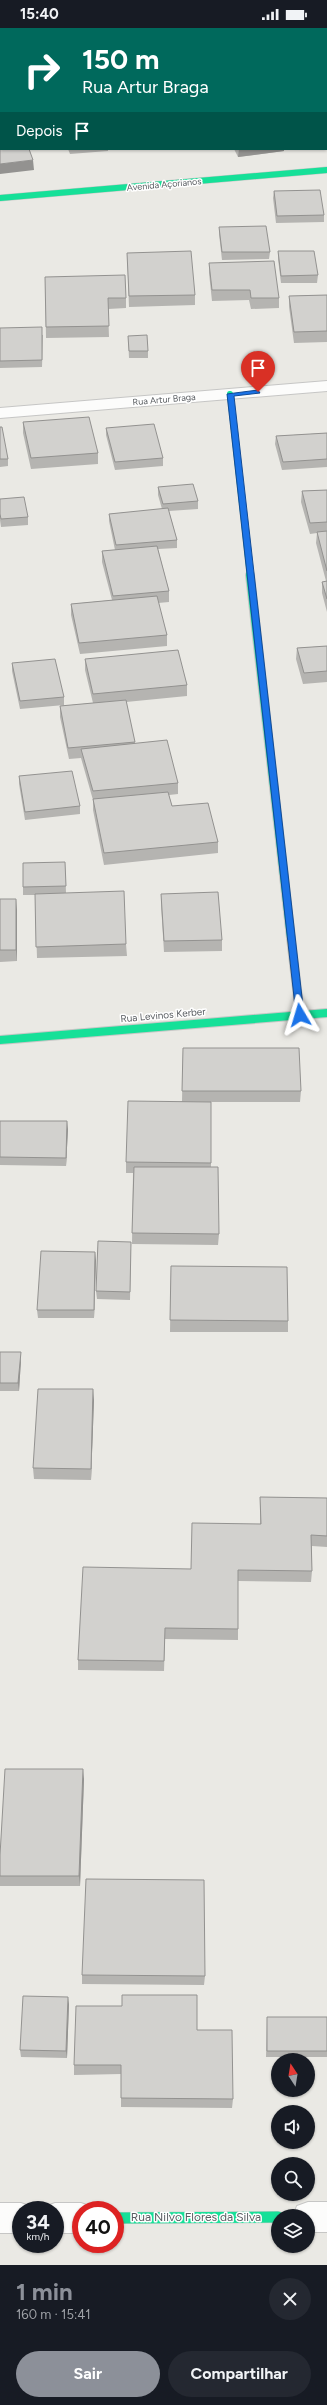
<!DOCTYPE html>
<html lang="pt">
<head>
<meta charset="utf-8">
<style>
  :root { --surface:#171b24; --page:#242831; --text:#f1f3f6; --muted:#9ea1a6; --accent:#8c9099 }
  body { margin:0; font-family:Figtree,sans-serif; background:var(--page); color:var(--text); height:100vh; display:flex; flex-direction:column; font-size:15px; white-space:nowrap }
  * { box-sizing:border-box; margin:0 }
  p { font-size:13px; color:var(--muted) }
  .icon { flex:none; width:22px; height:22px; fill:none; stroke:currentColor; stroke-width:2; stroke-linecap:round; stroke-linejoin:round }
  .map { position:relative; height:2237px; overflow:hidden }
  .panel { display:flex; flex-direction:column; background:var(--surface); flex:1 }
  .panel>* { flex:none }
  .top-card { position:absolute; left:0px; top:0px; width:327px; height:122px; box-shadow:0 1px 3px #0004; background:#00695c; color:#fff; overflow:hidden }
  .needle { width:26px; rotate:348deg }
  .controls { position:absolute; left:271px; top:2025px; display:grid; gap:8px }
  .controls a { display:grid; place-items:center; width:44px; height:44px; border-radius:50%; background:var(--surface); box-shadow:0 1px 3px #0004; font-size:20px }
  .speed { position:absolute; left:12px; top:2173px; display:flex; gap:8px; font-size:20px; font-weight:700; text-align:center }
  .speed>* { display:grid; place-content:center; width:52px; height:52px; border-radius:50%; background:var(--surface); box-shadow:0 1px 3px #0004; line-height:1 }
  .speed small { font-size:10px; font-weight:400 }
  .speed .limit { border:6px solid #d22; background:#fff; color:#111 }
  .pin { position:absolute; display:grid; place-items:center; width:34px; height:34px; color:#fff; margin:-41px -17px; border-radius:50% 50% 50% 0; rotate:-45deg; box-shadow:0 0 4px #0007 }
  .pin .icon { rotate:45deg }
  .me { position:absolute; width:44px; margin:-22px; rotate:353deg; stroke-linejoin:round; filter:drop-shadow(0 0 3px #0008) }
  .turn { display:flex; align-items:center; gap:14px; height:84px; padding:0 16px; font-size:18px }
  .turn .icon { width:52px; height:52px; stroke-width:2.5 }
  .turn b { display:block; font-size:28px; line-height:34px }
  .then { display:flex; align-items:center; height:38px; padding:0 16px; background:#0003; gap:8px; font-size:15px }
  .round { display:grid; place-items:center; flex:none; width:42px; height:42px; border-radius:21px; background:var(--page) }
  .summary { display:flex; align-items:center; justify-content:space-between; height:68px; padding:0 16px }
  h1 { font-size:24px; font-weight:700; line-height:30px; color:var(--accent) }
  .primary-button { display:flex; gap:8px; margin-top:auto; padding:8px 16px }
  .primary-button a { flex:1; height:46px; border-radius:24px; background:var(--accent); color:#fff; font-size:16px; font-weight:700; line-height:46px; text-align:center }
  .primary-button a+a { background:var(--page); color:var(--text) }
  .status { display:flex; justify-content:space-between; align-items:center; height:28px; padding:0 20px; background:var(--surface); direction:ltr }
  .status svg { height:11px; fill:currentColor }
  .map>svg:first-child { display:block }
  .lines { fill:none; stroke-linecap:round; stroke-linejoin:round }
  .street-casing { stroke:#c6c6c5; stroke-width:2 }
  .fast-far2-casing { stroke:#c7c7c6; stroke-width:7 }
  .fast-far1-casing { stroke:#c7c7c6; stroke-width:10 }
  .fast-casing { stroke:#c7c7c6; stroke-width:12 }
  .slow-casing { stroke:#c7c7c6; stroke-width:10 }
  .street { fill:#fcfcfb; fill-rule:evenodd }
  .fast-far2 { stroke:#16e098; stroke-width:6 }
  .fast-far1 { stroke:#16e098; stroke-width:8 }
  .fast { stroke:#16e098; stroke-width:11 }
  .slow { stroke:#ffcf43; stroke-width:8 }
  .wall { fill:#b5b4b1 }
  .shaded-wall { fill:#939290 }
  .building { fill:#d2d1ce; stroke:#939290 }
  .route { fill:#1a73e8; stroke:#114b97 }
  .labels { text-anchor:middle; dominant-baseline:central; stroke-width:3; stroke-linejoin:round; paint-order:stroke }
  .far-street-label { font-size:9px; fill:#5a5e62; stroke:#fff }
  .street-label { font-size:10px; fill:#5a5e62; stroke:#fff }
  .near-street-label { font-size:12px; fill:#5a5e62; stroke:#fff }
</style>
</head>
<body>
<div class="status"><b>15:40</b><svg viewBox="0 0 49 12"><path d="M0 12V9h3v3zM5 12V6h3v6zM10 12V3h3v9zM15 12V0h3v12zM26 1h20v11H26zM47 4h2v5h-2z"/></svg></div>
<div class="map">
<svg width="327" height="2237" viewBox="0 0 327 2237">
  <rect width="100%" height="100%" fill="#eae9e4"/>
  <g class="lines">
    <g class="street-casing">
      <path id="street" d="M 327,353 L 327,363 L 0,390 L 0,380 Z
        M 308,2174 L 327,2174 L 327,2204 L 308,2204 L 308,2188 L 293,2188 L 297,2178 Z
        M 0,2175 L 21,2175 L 32,2179 L 33,2182 L 21,2182 L 21,2205 L 0,2205 Z
        M 55,2175 L 81,2175 L 92,2179 L 93,2182 L 81,2182 L 81,2205 L 55,2205 L 55,2182 L 43,2182 L 44,2179 Z"/>
    </g>
    <g class="fast-far2-casing">
      <path id="fast-far2" d="M 0,170 L 327,142
        M 230,366 L 250,548"/>
    </g>
    <g class="fast-far1-casing">
      <path id="fast-far1" d="M 250,547 L 291,910
        M 0,1012 L 327,985"/>
    </g>
    <g class="fast-casing">
      <path id="fast" d="M 115,2190 L 278,2189"/>
    </g>
    <g class="slow-casing">
      <path id="slow" d="M 291,910 L 300,987"/>
    </g>
    <use href="#street" class="street"/>
    <use href="#fast-far2" class="fast-far2"/>
    <use href="#fast-far1" class="fast-far1"/>
    <use href="#fast" class="fast"/>
    <use href="#slow" class="slow"/>
  </g>
  <path class="wall" d="M 0,71 L 1,71 L 1,99 L 0,99 Z
    M 68,121 L 108,121 L 108,123 L 70,126 Z
    M 234,121 L 284,121 L 284,123 L 238,129 Z
    M 274,163 L 324,187 L 324,194 L 276,195 L 273,170 Z
    M 219,199 L 270,224 L 269,231 L 222,232 L 219,206 Z
    M 278,223 L 318,247 L 317,255 L 281,255 L 278,231 Z
    M 127,225 L 195,267 L 195,277 L 129,279 Z
    M 209,235 L 279,270 L 279,280 L 251,281 L 249,272 L 212,273 L 209,245 Z
    M 45,249 L 126,270 L 126,280 L 108,281 L 109,309 L 46,310 Z
    M 327,267 L 327,314 L 294,315 L 289,279 L 289,268 Z
    M 0,300 L 43,307 L 42,339 L 0,340 Z
    M 128,308 L 148,323 L 148,330 L 129,330 Z
    M 23,394 L 98,425 L 98,436 L 31,441 L 23,405 Z
    M 0,399 L 8,431 L 8,438 L 0,439 Z
    M 106,400 L 163,430 L 163,438 L 115,442 L 106,407 Z
    M 327,405 L 327,439 L 282,442 L 275,416 L 276,408 Z
    M 158,459 L 198,473 L 198,481 L 169,483 L 177,512 L 177,520 L 158,521 L 169,563 L 169,574 L 158,575 L 167,607 L 167,618 L 80,626 L 71,587 L 71,576 L 112,572 L 102,534 L 102,523 L 115,522 L 109,493 L 109,486 L 162,481 L 158,467 Z
    M 327,462 L 327,584 L 322,565 L 322,554 L 326,553 L 316,515 L 317,505 L 310,506 L 301,474 L 302,463 Z
    M 0,471 L 28,489 L 28,497 L 1,499 L 0,492 Z
    M 327,618 L 327,654 L 303,656 L 296,631 L 297,620 Z
    M 85,631 L 187,657 L 187,668 L 126,674 L 135,715 L 178,755 L 178,766 L 169,767 L 172,778 L 218,814 L 218,825 L 104,837 L 93,782 L 93,772 L 81,730 L 69,731 L 60,689 L 60,678 L 93,675 L 85,642 Z
    M 12,635 L 64,669 L 64,677 L 20,681 L 12,643 Z
    M 19,748 L 80,778 L 80,786 L 25,792 L 19,756 Z
    M 65,834 L 66,865 L 126,916 L 127,928 L 37,930 L 35,867 L 23,867 L 23,859 Z
    M 161,866 L 222,912 L 222,923 L 164,924 L 161,877 Z
    M 0,871 L 17,882 L 17,933 L 0,934 Z
    M 183,1020 L 301,1063 L 300,1074 L 211,1074 L 211,1139 L 219,1206 L 218,1217 L 132,1216 L 133,1145 L 126,1145 L 126,1134 L 182,1073 Z
    M 0,1093 L 68,1101 L 66,1138 L 0,1137 Z
    M 131,1221 L 130,1272 L 97,1271 L 96,1263 Z
    M 96,1232 L 94,1290 L 38,1290 L 37,1282 Z
    M 171,1238 L 288,1293 L 288,1304 L 170,1304 Z
    M 0,1324 L 21,1332 L 19,1363 L 0,1363 Z
    M 94,1372 L 91,1452 L 34,1451 L 33,1440 Z
    M 260,1469 L 327,1470 L 327,1519 L 312,1518 L 312,1543 L 311,1554 L 238,1553 L 238,1612 L 165,1611 L 164,1643 L 78,1642 L 78,1632 L 191,1541 L 260,1496 Z
    M 84,1751 L 80,1858 L 0,1858 L 0,1827 Z
    M 82,1947 L 205,1948 L 204,1957 L 82,1956 Z
    M 69,1976 L 67,2030 L 21,2029 L 20,2022 Z
    M 267,1989 L 327,1989 L 327,2029 L 266,2029 Z
    M 197,2002 L 233,2071 L 232,2080 L 121,2079 L 121,2046 L 74,2047 L 74,2037 Z"/>
  <path class="shaded-wall" d="M 326,102 L 327,102 L 327,110 L 326,110 Z
    M 239,121 L 284,121 L 284,123 L 238,129 Z
    M 33,132 L 34,142 L 0,146 L 0,136 Z
    M 16,871 L 17,882 L 17,933 L 16,922 Z
    M 67,1093 L 68,1101 L 66,1138 L 66,1130 Z
    M 95,1224 L 96,1232 L 94,1290 L 94,1282 Z
    M 21,1324 L 21,1332 L 19,1363 L 18,1355 Z
    M 93,1361 L 94,1372 L 91,1452 L 91,1441 Z
    M 83,1741 L 84,1751 L 80,1858 L 79,1848 Z
    M 68,1969 L 69,1976 L 67,2030 L 66,2023 Z"/>
  <path class="building" d="M 0,71 L 1,71 L 1,92 L 0,92 Z
    M 326,77 L 327,77 L 327,102 L 326,102 Z
    M 0,102 L 1,102 L 1,121 L 29,121 L 33,132 L 0,136 Z
    M 320,162 L 324,187 L 277,188 L 274,163 Z
    M 266,198 L 270,224 L 222,224 L 219,199 Z
    M 191,223 L 195,267 L 129,268 L 127,225 Z
    M 278,223 L 314,223 L 318,247 L 281,248 Z
    M 274,233 L 279,270 L 251,270 L 250,262 L 212,262 L 209,235 Z
    M 125,247 L 126,270 L 108,270 L 109,298 L 46,299 L 45,249 Z
    M 327,267 L 327,303 L 294,304 L 289,268 Z
    M 42,299 L 42,332 L 0,333 L 0,300 Z
    M 147,307 L 148,323 L 129,323 L 128,308 Z
    M 89,389 L 98,425 L 31,430 L 23,394 Z
    M 154,396 L 163,430 L 115,434 L 106,400 Z
    M 0,399 L 2,399 L 8,431 L 0,431 Z
    M 327,405 L 327,431 L 283,434 L 276,408 Z
    M 193,456 L 198,473 L 163,476 L 158,459 Z
    M 327,462 L 327,494 L 310,495 L 302,463 Z
    M 24,469 L 28,489 L 1,491 L 0,486 L 0,471 Z
    M 168,480 L 177,512 L 116,517 L 109,486 Z
    M 327,503 L 327,543 L 317,504 Z
    M 157,518 L 169,563 L 113,568 L 102,523 Z
    M 327,553 L 327,571 L 322,554 Z
    M 157,568 L 167,607 L 79,615 L 71,576 Z
    M 327,618 L 327,643 L 304,645 L 297,620 Z
    M 178,622 L 187,657 L 93,666 L 85,631 Z
    M 55,631 L 64,669 L 20,673 L 12,635 Z
    M 126,672 L 135,714 L 68,720 L 60,678 Z
    M 167,712 L 178,755 L 93,763 L 81,721 Z
    M 72,743 L 80,778 L 25,784 L 19,748 Z
    M 168,764 L 172,778 L 208,775 L 218,814 L 104,825 L 93,771 Z
    M 65,834 L 66,858 L 23,859 L 23,835 Z
    M 124,863 L 126,916 L 36,919 L 35,866 Z
    M 218,864 L 222,912 L 164,913 L 161,866 Z
    M 0,871 L 16,871 L 16,922 L 0,922 Z
    M 183,1020 L 299,1020 L 301,1063 L 182,1063 Z
    M 128,1073 L 211,1074 L 211,1135 L 126,1134 Z
    M 0,1093 L 67,1093 L 66,1130 L 0,1129 Z
    M 134,1139 L 218,1139 L 219,1206 L 132,1205 Z
    M 98,1213 L 131,1214 L 130,1264 L 96,1263 Z
    M 41,1223 L 95,1224 L 94,1282 L 37,1282 Z
    M 171,1238 L 287,1239 L 288,1293 L 170,1292 Z
    M 0,1324 L 21,1324 L 18,1355 L 0,1355 Z
    M 38,1361 L 93,1361 L 91,1441 L 33,1440 Z
    M 260,1469 L 327,1470 L 327,1508 L 311,1507 L 312,1543 L 238,1542 L 238,1601 L 165,1600 L 164,1633 L 78,1632 L 83,1539 L 191,1541 L 192,1495 L 261,1496 Z
    M 5,1741 L 83,1741 L 79,1848 L 0,1848 L 0,1827 Z
    M 86,1851 L 204,1852 L 205,1948 L 82,1947 Z
    M 122,1967 L 197,1967 L 197,2002 L 232,2002 L 233,2071 L 121,2070 L 121,2037 L 74,2037 L 76,1978 L 122,1978 Z
    M 23,1968 L 68,1969 L 66,2023 L 20,2022 Z
    M 267,1989 L 327,1989 L 327,2023 L 267,2023 Z"/>
  <path class="route" d="M 258,362 L 260,365 L 234,368 L 304,987 L 300,990 L 296,987 L 227,366 Z"/>
  <g class="labels">
    <g class="far-street-label">
      <text transform="translate(164 156) rotate(-5)">Avenida Açorianos</text>
      <text transform="translate(164 371) rotate(-5)">Rua Artur Braga</text>
    </g>
    <g class="street-label">
      <text transform="translate(163 987) rotate(-5)">Rua Levinos Kerber</text>
    </g>
    <g class="near-street-label">
      <text x="196" y="2189">Rua Nilvo Flores da Silva</text>
    </g>
  </g>
</svg>
<div class="controls">
<a><svg class="needle" viewBox="-14 -14 28 28"><path d="M0-13l5 13h-10z" fill="#e53935"/><path d="M0 13l5-13h-10z" fill="#9ea1a6"/></svg></a>
<a><svg class="icon" aria-label="sound" viewBox="0 0 24 24"><path d="M4 9h4l5-4v14l-5-4H4zM17 9q2 3 0 6"/></svg></a>
<a><svg class="icon" aria-label="search" viewBox="0 0 24 24"><circle cx="10" cy="10" r="6"/><path d="M15 15l6 6"/></svg></a>
<a><svg class="icon" aria-label="layers" viewBox="0 0 24 24"><path d="M12 4l9 5-9 5-9-5zM3 14l9 5 9-5"/></svg></a>
</div>
<div class="speed"><div>34<small>km/h</small></div><div class="limit">40</div></div>
<div class="pin" style="left:258px;top:364px;background:#d93025"><svg class="icon" aria-label="arrive" viewBox="0 0 24 24"><path d="M6 21V4h12l-3 4 3 4H6"/></svg></div>
<svg class="me" style="left:300px;top:987px" viewBox="-20 -20 40 40"><path d="M0-17L14 15 0 8-14 15z" fill="#1a73e8" stroke="#fff" stroke-width="4"/></svg>
<div class="top-card">
<div class="turn"><svg class="icon" aria-label="right" viewBox="0 0 24 24"><path d="M7 20v-9h11M14 6l5 5-5 5"/></svg><div><b>150 m</b>Rua Artur Braga</div></div>
<div class="then">Depois<svg class="icon" aria-label="arrive" viewBox="0 0 24 24"><path d="M6 21V4h12l-3 4 3 4H6"/></svg></div>
</div>
</div>
<section class="panel">
<div class="summary"><div><h1>1 min</h1><p>160 m · 15:41</p></div><a class="round"><svg class="icon" aria-label="close" viewBox="0 0 24 24"><path d="M6 6l12 12M18 6L6 18"/></svg></a></div>
<div class="primary-button"><a>Sair</a><a>Compartilhar</a></div>
</section>
</body>
</html>
